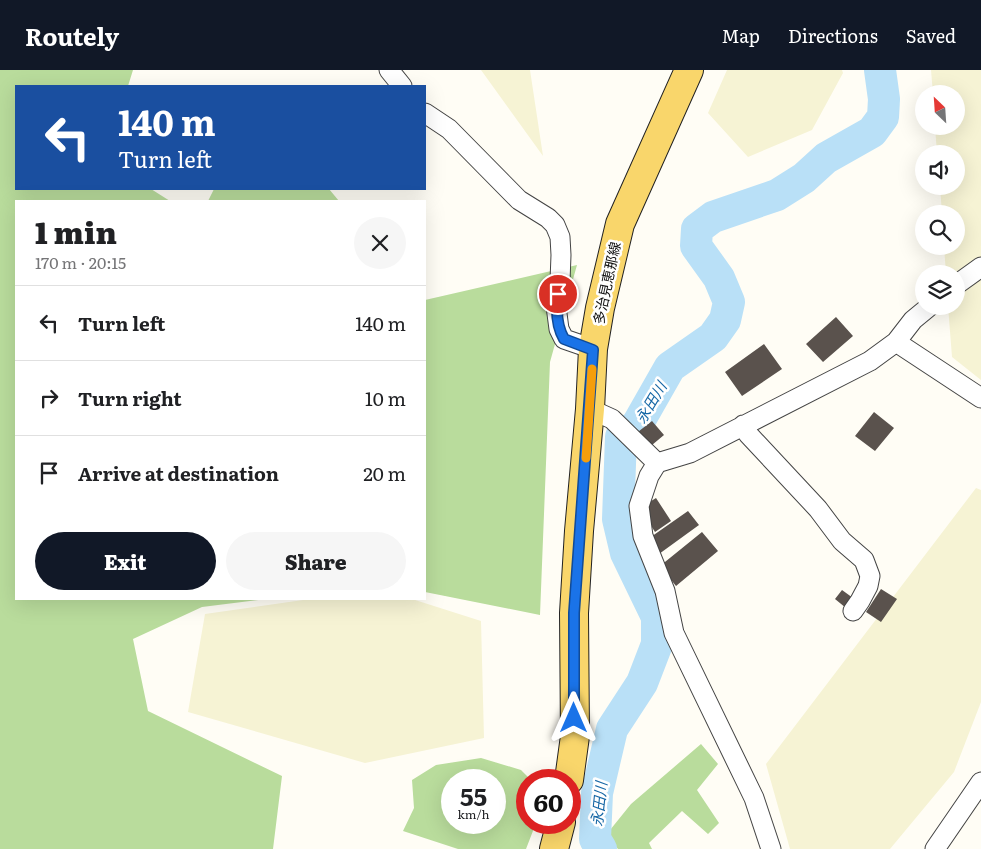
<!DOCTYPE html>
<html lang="en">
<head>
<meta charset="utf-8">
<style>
  :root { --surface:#fff; --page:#f6f6f6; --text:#202124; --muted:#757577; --line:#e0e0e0; --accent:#111827 }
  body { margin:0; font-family:Literata,"Noto Sans JP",serif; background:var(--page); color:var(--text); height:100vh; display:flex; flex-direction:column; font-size:19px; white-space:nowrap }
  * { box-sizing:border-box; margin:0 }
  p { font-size:16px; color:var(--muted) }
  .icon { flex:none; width:28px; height:28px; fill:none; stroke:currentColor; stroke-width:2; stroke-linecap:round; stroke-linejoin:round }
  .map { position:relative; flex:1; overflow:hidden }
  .side { position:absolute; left:15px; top:130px; width:411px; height:400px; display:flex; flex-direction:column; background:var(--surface); border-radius:0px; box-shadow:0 5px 20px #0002 }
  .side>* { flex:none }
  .guide { position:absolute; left:15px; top:15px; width:411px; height:105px; border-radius:0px; box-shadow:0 5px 20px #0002; background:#1a4fa0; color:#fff; overflow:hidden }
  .needle { width:32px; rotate:335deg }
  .buttons { position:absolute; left:915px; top:15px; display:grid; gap:10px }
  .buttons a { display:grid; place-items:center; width:50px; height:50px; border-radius:50%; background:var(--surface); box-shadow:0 5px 20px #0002; font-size:25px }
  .speed { position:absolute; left:441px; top:699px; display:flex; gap:10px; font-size:25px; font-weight:700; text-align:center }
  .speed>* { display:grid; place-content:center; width:65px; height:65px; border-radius:50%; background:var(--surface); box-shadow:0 5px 20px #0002; line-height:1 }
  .speed small { font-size:12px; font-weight:400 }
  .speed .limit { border:8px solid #d22; background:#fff; color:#111 }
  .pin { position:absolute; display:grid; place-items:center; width:42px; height:42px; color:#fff; margin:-21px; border:2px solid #fff; border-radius:50%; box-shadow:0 1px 5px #0007 }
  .me { position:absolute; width:55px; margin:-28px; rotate:0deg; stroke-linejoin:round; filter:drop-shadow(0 0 4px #0008) }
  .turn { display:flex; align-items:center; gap:18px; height:105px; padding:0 20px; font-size:22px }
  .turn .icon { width:65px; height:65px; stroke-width:2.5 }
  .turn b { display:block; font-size:35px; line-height:42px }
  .round { display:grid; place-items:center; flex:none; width:52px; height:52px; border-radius:26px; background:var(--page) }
  .summary { display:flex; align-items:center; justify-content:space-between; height:85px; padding:0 20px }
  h1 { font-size:30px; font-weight:800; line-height:38px }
  .action { display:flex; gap:10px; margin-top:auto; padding:10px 20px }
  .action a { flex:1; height:58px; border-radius:30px; background:var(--accent); color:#fff; font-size:20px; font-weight:800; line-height:58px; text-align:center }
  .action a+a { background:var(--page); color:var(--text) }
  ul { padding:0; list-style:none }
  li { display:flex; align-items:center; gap:15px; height:75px; padding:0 20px; border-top:1px solid var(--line) }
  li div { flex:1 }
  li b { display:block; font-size:19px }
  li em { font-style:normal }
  header { display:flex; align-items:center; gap:30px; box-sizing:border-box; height:70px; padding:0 25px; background:var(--accent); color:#fff }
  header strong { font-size:24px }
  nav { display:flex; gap:28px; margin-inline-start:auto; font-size:18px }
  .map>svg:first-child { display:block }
  .farmland { fill:#f6f3d4 }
  .forest { fill:#b9dc9c; fill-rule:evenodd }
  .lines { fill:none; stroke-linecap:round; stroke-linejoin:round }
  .river { stroke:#b9e0f7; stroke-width:32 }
  .building { fill:#5a524d }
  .street-casing { stroke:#444; stroke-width:21 }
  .primary-casing { stroke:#222; stroke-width:30 }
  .street { stroke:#fff; stroke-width:19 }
  .primary { stroke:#f9d66b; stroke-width:28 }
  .route-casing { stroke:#114b97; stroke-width:12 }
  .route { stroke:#1a73e8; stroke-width:9 }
  .slow { stroke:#f59e0b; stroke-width:9 }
  .labels { text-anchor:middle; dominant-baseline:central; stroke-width:5; stroke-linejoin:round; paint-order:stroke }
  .street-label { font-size:14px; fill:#111; stroke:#fff }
  .water-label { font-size:15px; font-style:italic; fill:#1768a6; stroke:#fff }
</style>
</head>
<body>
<header>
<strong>Routely</strong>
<nav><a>Map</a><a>Directions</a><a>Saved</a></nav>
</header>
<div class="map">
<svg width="981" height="779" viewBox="0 0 981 779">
  <rect width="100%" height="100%" fill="#fffdf5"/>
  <path class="farmland" d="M 481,0 L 530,0 L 543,86 Z
    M 727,0 L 842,0 L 843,3 L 812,60 L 748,87 L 708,43 Z
    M 931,0 L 981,0 L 981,310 L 952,287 L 948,236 L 956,236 L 956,204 L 946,204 L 944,176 L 956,176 L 956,144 L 942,144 L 940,116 L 956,116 L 956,84 L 937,84 L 935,56 L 956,56 L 956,24 L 933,24 Z
    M 976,418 L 981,420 L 981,632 L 954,702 L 890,779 L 790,779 L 766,694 Z
    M 310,529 L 412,529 L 481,551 L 484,668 L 365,693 L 188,642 L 205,544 Z"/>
  <path class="forest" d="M 0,0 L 133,0 L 128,16 L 16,16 L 16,119 L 151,119 L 170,131 L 16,131 L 16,529 L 267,529 L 202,537 L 133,569 L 148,641 L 282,706 L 273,779 L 0,779 Z
    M 214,119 L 329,119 L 339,131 L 208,131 Z
    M 577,195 L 550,292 L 540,545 L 425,522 L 425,230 Z
    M 701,674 L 718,694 L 697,720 L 719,753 L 708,764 L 682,741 L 649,773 L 652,779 L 618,779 L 606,765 L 631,734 Z
    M 481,688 L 521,700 L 531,710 L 528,710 L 528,752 L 536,753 L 526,779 L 458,779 L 403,761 L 414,738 L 412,710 L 436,695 ZM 452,710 L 495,710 L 495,752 L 452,752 Z"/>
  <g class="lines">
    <path class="river" d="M 601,779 L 595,769 L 597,723 L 612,659 L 642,613 L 657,574 L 657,547 L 626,483 L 618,449 L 621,367 L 637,355 L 670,297 L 713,267 L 725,250 L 729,232 L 719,208 L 696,176 L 697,159 L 713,147 L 777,125 L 804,108 L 826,88 L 872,62 L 883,47 L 884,29 L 880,0"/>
  </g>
  <path class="building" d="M 836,247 L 853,266 L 823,292 L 806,274 Z
    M 764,274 L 782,299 L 742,326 L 725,302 Z
    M 874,342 L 894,358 L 875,381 L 855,366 Z
    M 652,351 L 664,365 L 646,380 L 634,365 Z
    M 656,428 L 671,451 L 655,462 L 640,438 Z
    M 688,441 L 699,455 L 659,484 L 648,469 Z
    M 702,462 L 718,481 L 676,516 L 660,496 Z
    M 881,519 L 897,529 L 881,552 L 866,542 Z
    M 842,520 L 853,528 L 846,538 L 835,529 Z"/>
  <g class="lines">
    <g class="street-casing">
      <path id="street" d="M 389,0 L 402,16
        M 425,43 L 449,59 L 519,130 L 548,148 L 555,155 L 560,167 L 561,185 L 560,211 L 556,236 L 559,259 L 564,269 L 593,279
        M 956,215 L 981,197
        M 896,272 L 981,328
        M 590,339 L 612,349 L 657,393 L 690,383 L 870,291 L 896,272 L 913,250 L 930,236
        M 743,355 L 748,364 L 818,439 L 842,471 L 864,490 L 870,506 L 868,516 L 860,531 L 853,541
        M 657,393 L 649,406 L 639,436 L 643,466 L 665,521 L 674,563 L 754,728 L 771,779
        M 935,779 L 981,712"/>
    </g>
    <g class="primary-casing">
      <path id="primary" d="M 569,710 L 575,666 L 574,543 L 579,461 L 590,339 L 593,279 L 600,238 L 620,154 L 689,0
        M 554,779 L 561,752"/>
    </g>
    <use href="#street" class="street"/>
    <use href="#primary" class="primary"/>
  </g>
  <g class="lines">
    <g class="route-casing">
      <path id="route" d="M 558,224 C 556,239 556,255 564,269 L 593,280 L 574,543 L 574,648"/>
    </g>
    <use href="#route" class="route"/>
    <path class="slow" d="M 586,388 L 592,299"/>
  </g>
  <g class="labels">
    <g class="street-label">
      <text transform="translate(606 213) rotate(-78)">多治見恵那線</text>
    </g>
    <g class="water-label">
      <text transform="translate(650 332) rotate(-59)">永田川</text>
      <text transform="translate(598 734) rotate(-84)">永田川</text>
    </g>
  </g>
</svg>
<div class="buttons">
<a><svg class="needle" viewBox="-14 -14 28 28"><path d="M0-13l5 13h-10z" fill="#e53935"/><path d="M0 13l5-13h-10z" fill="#757577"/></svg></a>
<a><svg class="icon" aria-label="sound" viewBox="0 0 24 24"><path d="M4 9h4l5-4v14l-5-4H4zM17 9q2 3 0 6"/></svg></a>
<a><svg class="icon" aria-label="search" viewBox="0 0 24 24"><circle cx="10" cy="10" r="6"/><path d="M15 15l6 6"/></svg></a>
<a><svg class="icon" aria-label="layers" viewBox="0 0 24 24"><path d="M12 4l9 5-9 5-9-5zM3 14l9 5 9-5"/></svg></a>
</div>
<div class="speed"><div>55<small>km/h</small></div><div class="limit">60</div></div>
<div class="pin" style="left:558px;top:224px;background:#d93025"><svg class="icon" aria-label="arrive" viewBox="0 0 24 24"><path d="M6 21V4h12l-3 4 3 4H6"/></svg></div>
<svg class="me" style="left:574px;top:648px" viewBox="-20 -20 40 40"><path d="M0-17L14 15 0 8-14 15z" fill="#1a73e8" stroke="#fff" stroke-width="4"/></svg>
<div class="guide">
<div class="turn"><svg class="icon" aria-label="left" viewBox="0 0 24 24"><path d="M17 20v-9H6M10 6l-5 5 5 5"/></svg><div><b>140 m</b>Turn left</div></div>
</div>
<section class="side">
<div class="summary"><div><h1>1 min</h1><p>170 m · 20:15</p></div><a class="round"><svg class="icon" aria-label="close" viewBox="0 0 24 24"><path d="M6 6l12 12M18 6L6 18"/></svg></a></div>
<ul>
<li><svg class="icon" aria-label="left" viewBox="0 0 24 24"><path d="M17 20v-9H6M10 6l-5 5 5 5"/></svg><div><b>Turn left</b></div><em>140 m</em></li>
<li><svg class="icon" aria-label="right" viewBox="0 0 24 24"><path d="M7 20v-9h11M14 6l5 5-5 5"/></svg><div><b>Turn right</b></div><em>10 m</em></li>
<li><svg class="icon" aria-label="arrive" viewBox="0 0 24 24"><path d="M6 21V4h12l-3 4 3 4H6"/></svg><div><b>Arrive at destination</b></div><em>20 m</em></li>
</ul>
<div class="action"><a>Exit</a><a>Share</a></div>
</section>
</div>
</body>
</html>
